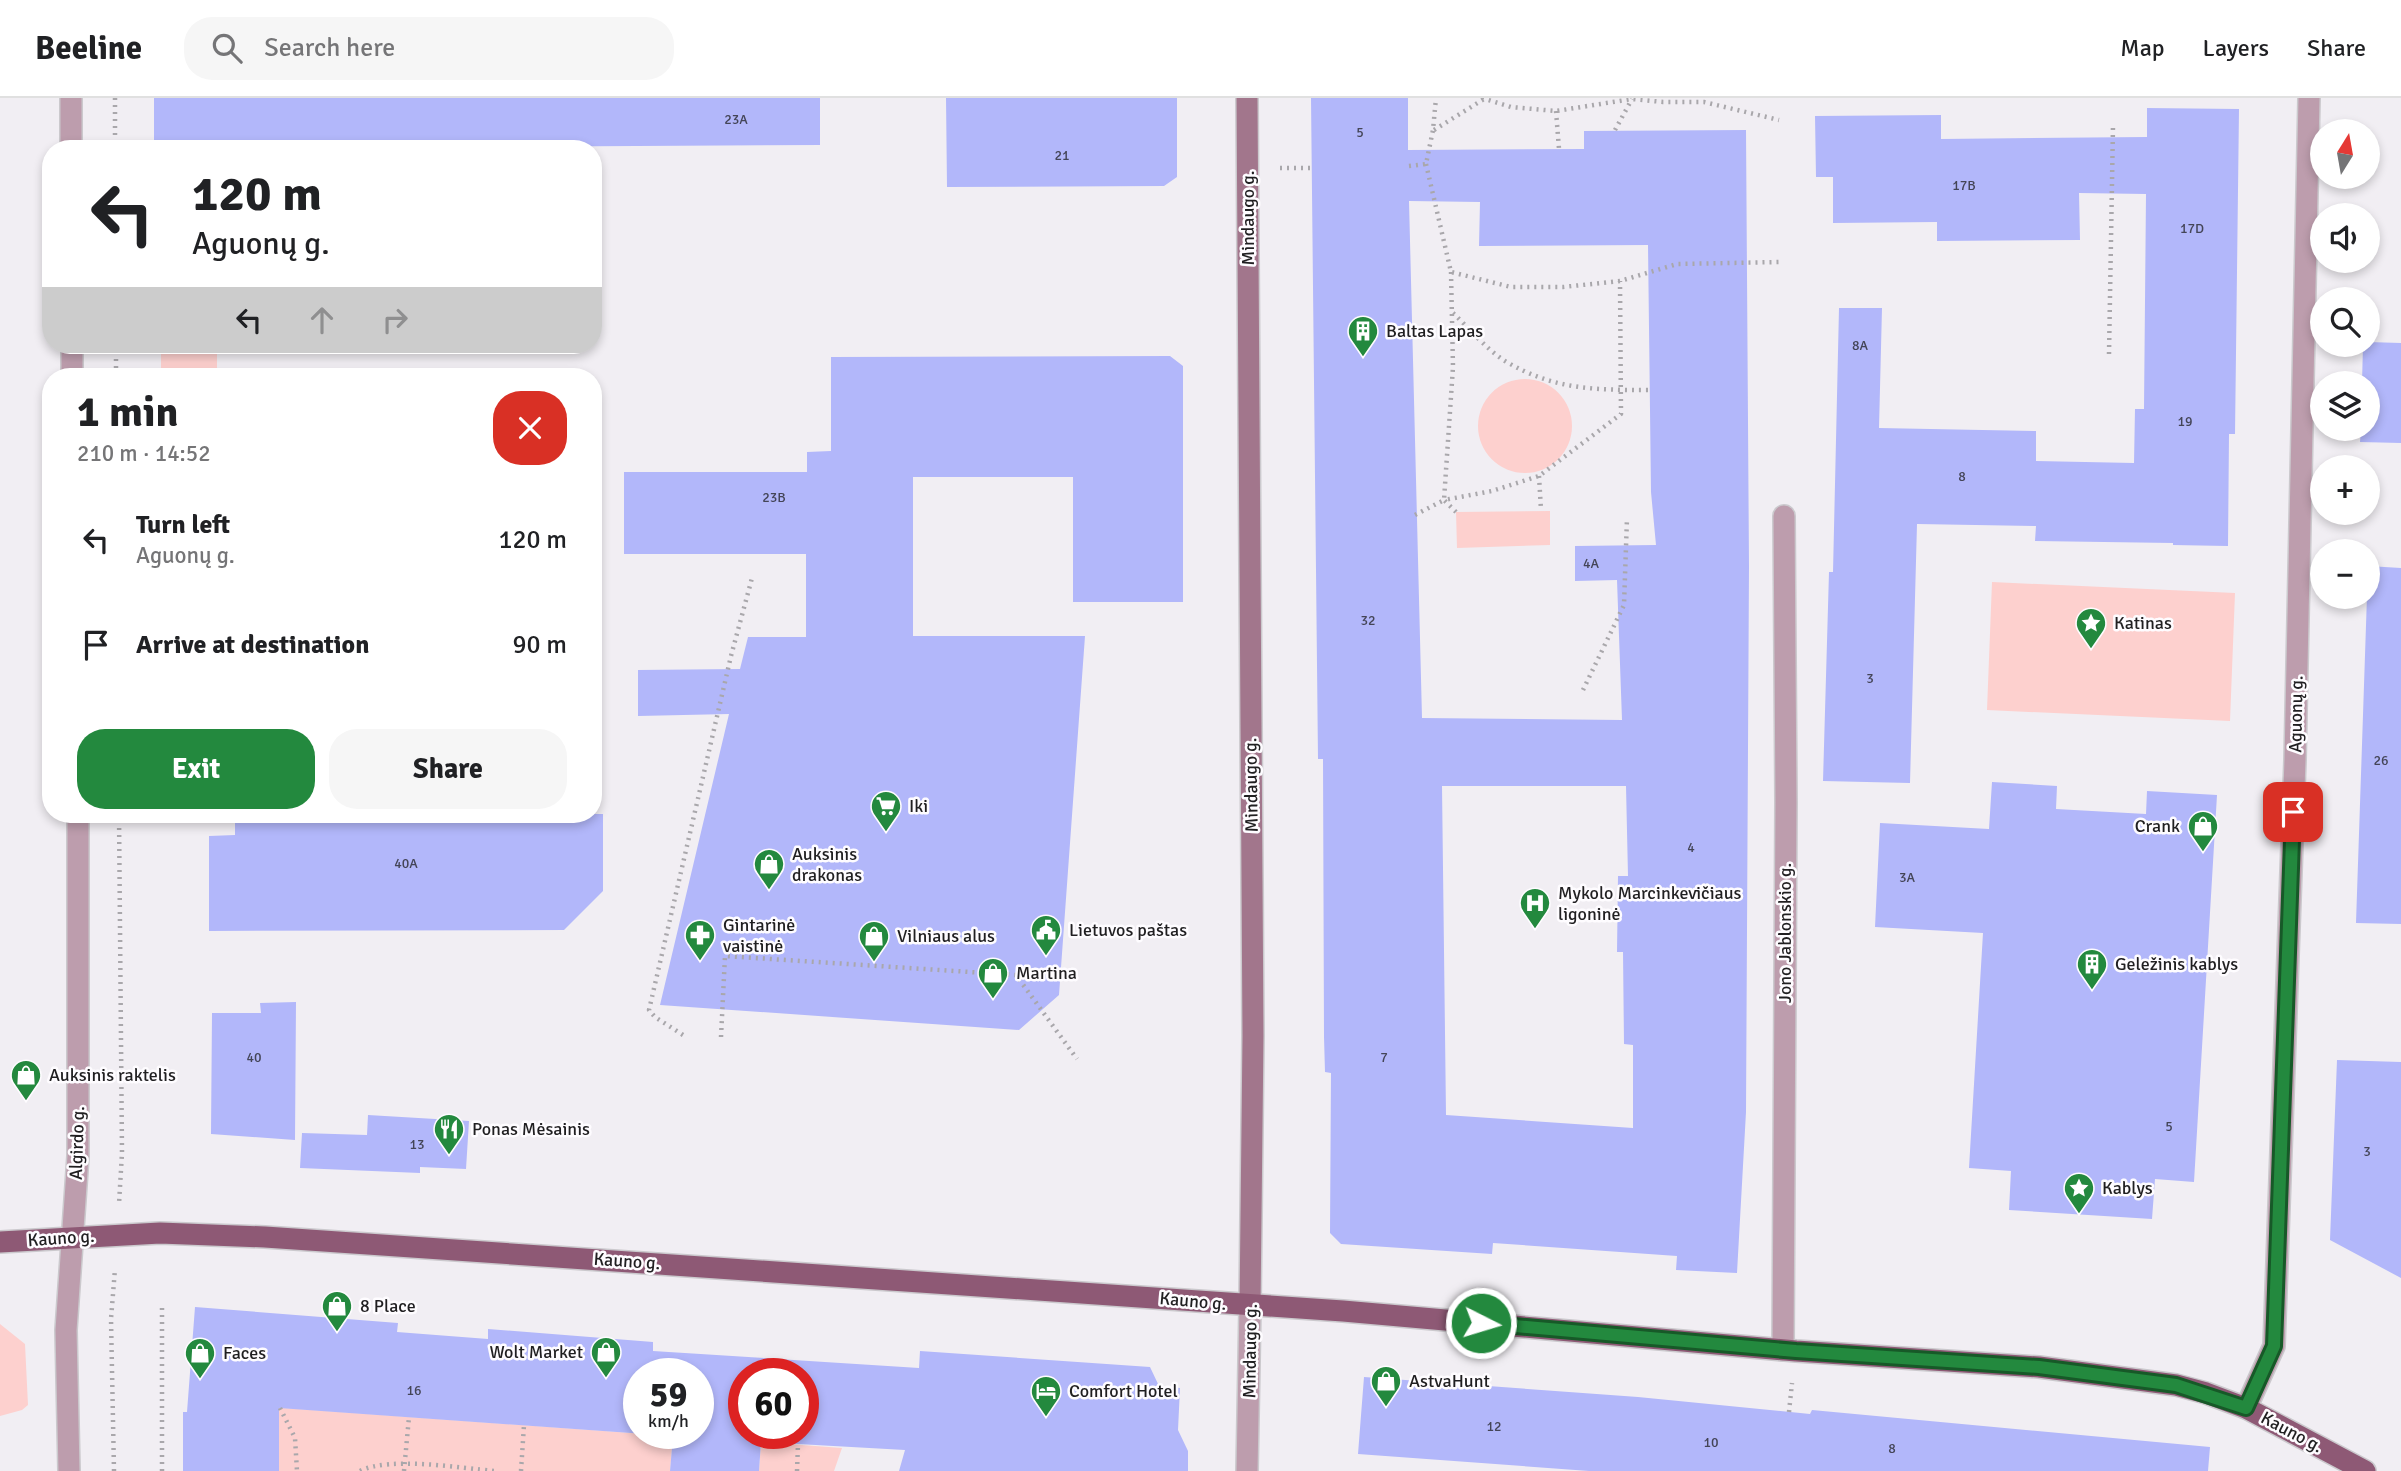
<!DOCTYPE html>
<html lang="en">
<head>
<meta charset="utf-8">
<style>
  :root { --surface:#fff; --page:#f6f6f6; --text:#202124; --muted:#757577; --line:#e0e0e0; --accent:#23893e }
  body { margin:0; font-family:Signika,sans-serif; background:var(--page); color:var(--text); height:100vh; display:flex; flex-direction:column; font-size:26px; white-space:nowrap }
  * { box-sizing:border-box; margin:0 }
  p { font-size:23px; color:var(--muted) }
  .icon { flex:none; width:38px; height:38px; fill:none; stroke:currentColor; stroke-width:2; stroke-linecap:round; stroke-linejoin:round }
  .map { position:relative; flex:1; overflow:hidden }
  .panel { position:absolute; left:42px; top:270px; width:560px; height:455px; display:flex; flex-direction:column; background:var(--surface); border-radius:28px; box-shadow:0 4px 10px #0003 }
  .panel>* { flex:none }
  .top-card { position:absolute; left:42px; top:42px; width:560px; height:214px; border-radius:28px; box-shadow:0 4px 10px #0003; background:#fff; color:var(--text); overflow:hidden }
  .needle { width:46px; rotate:11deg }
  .controls { position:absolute; left:2310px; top:21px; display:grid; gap:14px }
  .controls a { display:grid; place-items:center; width:70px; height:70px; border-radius:50%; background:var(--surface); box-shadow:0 4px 10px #0003; font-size:35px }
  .speed { position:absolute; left:623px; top:1260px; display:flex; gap:14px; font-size:35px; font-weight:700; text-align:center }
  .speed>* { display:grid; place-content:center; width:91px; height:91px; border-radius:50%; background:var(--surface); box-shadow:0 4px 10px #0003; line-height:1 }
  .speed small { font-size:18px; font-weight:400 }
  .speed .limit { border:10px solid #d22; background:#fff; color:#111 }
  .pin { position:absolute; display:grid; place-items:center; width:60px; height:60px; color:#fff; margin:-30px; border-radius:14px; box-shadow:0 4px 10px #0006 }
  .me { position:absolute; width:77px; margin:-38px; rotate:95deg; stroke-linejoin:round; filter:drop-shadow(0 0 5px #0008) }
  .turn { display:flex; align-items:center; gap:24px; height:147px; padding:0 35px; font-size:32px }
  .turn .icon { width:91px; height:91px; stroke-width:2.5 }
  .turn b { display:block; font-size:49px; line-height:60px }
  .lanes { display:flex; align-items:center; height:66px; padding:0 35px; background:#0003; justify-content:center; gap:35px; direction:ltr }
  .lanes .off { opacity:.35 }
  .round { display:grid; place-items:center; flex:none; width:74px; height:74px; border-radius:28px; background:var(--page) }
  .summary { display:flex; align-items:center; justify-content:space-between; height:119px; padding:0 35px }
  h1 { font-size:42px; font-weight:800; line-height:52px }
  .button { display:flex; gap:14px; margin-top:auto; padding:14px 35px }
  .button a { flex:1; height:80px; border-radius:28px; background:var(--accent); color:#fff; font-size:28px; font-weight:800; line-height:80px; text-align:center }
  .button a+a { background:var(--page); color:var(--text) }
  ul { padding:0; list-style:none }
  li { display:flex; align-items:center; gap:21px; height:105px; padding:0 35px }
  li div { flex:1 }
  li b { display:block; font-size:26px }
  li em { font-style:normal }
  header { display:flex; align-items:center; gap:42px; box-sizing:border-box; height:98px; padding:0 35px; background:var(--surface); border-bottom:2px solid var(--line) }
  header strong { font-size:33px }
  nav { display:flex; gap:38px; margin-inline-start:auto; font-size:24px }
  .search { width:490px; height:63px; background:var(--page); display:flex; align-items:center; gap:18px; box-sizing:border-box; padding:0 24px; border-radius:28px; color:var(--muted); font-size:26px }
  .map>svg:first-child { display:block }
  .green { fill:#fdd0ce }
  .building { fill:#b2b7fa; fill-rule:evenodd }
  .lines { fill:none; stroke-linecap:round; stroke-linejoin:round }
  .minor-casing { stroke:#cbc9cd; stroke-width:24 }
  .secondary-casing { stroke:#cbc9cd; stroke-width:24 }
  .primary-casing { stroke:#cbc9cd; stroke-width:24 }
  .path { stroke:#a9a7ab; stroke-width:4.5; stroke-dasharray:2 5; stroke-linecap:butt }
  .minor { stroke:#bd9dad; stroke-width:21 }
  .secondary { stroke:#a2768c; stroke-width:21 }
  .primary { stroke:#8e5975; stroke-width:21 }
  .route-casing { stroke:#175928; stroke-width:18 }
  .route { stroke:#23893e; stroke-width:12 }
  .labels { text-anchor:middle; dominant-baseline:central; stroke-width:5; stroke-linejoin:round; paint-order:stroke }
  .number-label { font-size:14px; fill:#444557 }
  .street-label { font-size:18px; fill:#201f21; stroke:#fefcff }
  .poi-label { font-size:18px; fill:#201f21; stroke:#fefcff; text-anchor:start }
</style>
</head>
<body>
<header>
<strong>Beeline</strong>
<div class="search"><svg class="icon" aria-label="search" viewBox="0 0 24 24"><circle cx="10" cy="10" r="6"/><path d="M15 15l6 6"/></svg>Search here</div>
<nav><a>Map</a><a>Layers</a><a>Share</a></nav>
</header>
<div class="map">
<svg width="2401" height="1373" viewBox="0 0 2401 1373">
  <rect width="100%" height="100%" fill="#f1eef3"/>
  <path class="green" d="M 161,247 L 217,247 L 217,278 L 161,278 Z
    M1478 328a47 47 0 1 1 94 0a47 47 0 1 1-94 0Z
    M 1550,413 L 1550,447 L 1457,450 L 1456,414 Z
    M 1992,484 L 2235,495 L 2230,623 L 1987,612 Z
    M 0,1226 L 25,1246 L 28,1307 L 22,1312 L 0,1318 Z
    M 271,1309 L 673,1338 L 670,1373 L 279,1373 Z
    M 761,1344 L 842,1350 L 834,1373 L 759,1373 Z"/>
  <path class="building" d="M 154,0 L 820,0 L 820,47 L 466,49 L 466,46 L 395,46 L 395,51 L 252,51 L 252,44 L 154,44 Z
    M 946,0 L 1177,0 L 1177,79 L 1164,88 L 947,89 Z
    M 1311,0 L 1408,0 L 1408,52 L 1584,51 L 1584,33 L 1746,32 L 1749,468 L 1746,1014 L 1737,1175 L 1676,1172 L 1677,1158 L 1493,1145 L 1492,1156 L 1341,1146 L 1330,1135 L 1331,975 L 1325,974 L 1324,939 L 1323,661 L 1318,661 ZM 1409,103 L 1480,104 L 1479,148 L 1648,147 L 1651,394 L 1656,447 L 1575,448 L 1575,483 L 1617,482 L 1622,622 L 1422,620 ZM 1442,688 L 1626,688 L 1628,778 L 1618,778 L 1617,854 L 1623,854 L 1624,946 L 1633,947 L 1633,1030 L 1446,1017 Z
    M 2147,10 L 2239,11 L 2235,336 L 2229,336 L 2228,448 L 2173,447 L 2173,445 L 2035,443 L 2036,428 L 1917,426 L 1910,685 L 1823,683 L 1829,474 L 1833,474 L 1839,210 L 1882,210 L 1879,330 L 2036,333 L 2036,363 L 2134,365 L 2135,311 L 2144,311 L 2146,96 L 2079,95 L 2080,142 L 1937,143 L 1937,124 L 1833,125 L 1833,79 L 1816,79 L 1815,18 L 1941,17 L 1941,41 L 2147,39 Z
    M 2368,244 L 2401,245 L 2401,345 L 2360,344 L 2361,331 L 2368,331 L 2368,285 L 2362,285 L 2363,247 L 2368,247 Z
    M 1170,258 L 1183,268 L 1183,504 L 1073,504 L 1073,379 L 913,379 L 913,538 L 1085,538 L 1059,897 L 1019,932 L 660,907 L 729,616 L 638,618 L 638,572 L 740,571 L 748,539 L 806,539 L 806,456 L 624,456 L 624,374 L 807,374 L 807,354 L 831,353 L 831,259 Z
    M 2368,468 L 2401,470 L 2401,826 L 2356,825 Z
    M 1992,684 L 2057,688 L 2056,711 L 2146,716 L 2147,693 L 2217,697 L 2194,1084 L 2155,1081 L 2152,1121 L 2009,1112 L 2011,1073 L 1969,1070 L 1983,835 L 1875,829 L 1880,725 L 1989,731 Z
    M 235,716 L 603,716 L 603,793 L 564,832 L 209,833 L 209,738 L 235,737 Z
    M 296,904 L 295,1042 L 211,1036 L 212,915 L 261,915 L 260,905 Z
    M 2337,962 L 2401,964 L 2401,1180 L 2330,1142 Z
    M 368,1017 L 469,1023 L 466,1071 L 420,1069 L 420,1075 L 300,1070 L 302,1035 L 367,1037 Z
    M 195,1209 L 398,1225 L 397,1234 L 488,1241 L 488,1231 L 653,1244 L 653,1253 L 919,1270 L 920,1253 L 1150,1269 L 1159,1288 L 1180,1290 L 1178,1332 L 1188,1353 L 1188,1373 L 899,1373 L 905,1352 L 761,1344 L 759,1373 L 670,1373 L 673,1338 L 279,1310 L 279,1373 L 183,1373 L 183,1314 L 187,1314 ZM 639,1276 L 698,1276 L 698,1335 L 639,1335 ZM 744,1276 L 803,1276 L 803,1335 L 744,1335 Z
    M 1364,1279 L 1638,1299 L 1810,1316 L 1812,1312 L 2210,1349 L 2208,1373 L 1589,1373 L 1358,1356 Z"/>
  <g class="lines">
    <g class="minor-casing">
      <path id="minor" d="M 71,51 L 71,0
        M 72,247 L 72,278
        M 1783,1252 L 1786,704 L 1784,418
        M 2246,1310 L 2274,1248 L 2295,662 L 2309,0
        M 69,1373 L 66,1232 L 78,1058 L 78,716
        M 1247,1373 L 1250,1208"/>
    </g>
    <g class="secondary-casing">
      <path id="secondary" d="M 1247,0 L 1253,938 L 1250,1208"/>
    </g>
    <g class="primary-casing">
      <path id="primary" d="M 0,1144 L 160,1135 L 265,1139 L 1343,1213 L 1796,1253 L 2039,1269 L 2176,1287 L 2206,1295 L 2246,1310 L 2365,1373"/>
    </g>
    <path class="path" d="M 115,0 L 115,51
      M 1482,0 L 1511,9 L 1556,13 L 1632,1 L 1663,4 L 1704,4 L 1779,22
      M 1556,13 L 1559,51
      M 1434,32 L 1484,1
      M 1615,32 L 1632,1
      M 1426,66 L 1451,174 L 1511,189 L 1563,189 L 1620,183 L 1677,166 L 1781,164
      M 1409,68 L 1426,66 L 1433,32 L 1436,0
      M 1280,70 L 1312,70
      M 1453,215 C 1469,230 1486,251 1505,263 C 1554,292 1595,292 1651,292
      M 116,247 L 116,278
      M 2109,256 L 2113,28
      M 1539,378 L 1541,412
      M 1456,414 L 1444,402 L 1492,393 L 1539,378 L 1621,316 L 1620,183
      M 1415,417 L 1444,402 L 1453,269 L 1451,174
      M 1583,592 L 1624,507 L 1627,420
      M 119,716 L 122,1055 L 119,1106
      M 683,937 L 655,919 L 649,912 L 731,558 L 752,480
      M 721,939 L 725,858 L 1016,877 L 1077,961
      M 280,1310 L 295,1340 L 297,1373
      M 1789,1314 L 1792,1285
      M 114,1373 L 111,1221 L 115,1171
      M 162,1373 L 162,1209
      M 360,1373 C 390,1358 460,1370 495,1373
      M 404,1373 L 409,1319
      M 521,1373 L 524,1327
      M 797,1373 L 798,1346"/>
    <use href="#minor" class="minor"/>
    <use href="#secondary" class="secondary"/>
    <use href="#primary" class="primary"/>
  </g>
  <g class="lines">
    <g class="route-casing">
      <path id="route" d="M 1481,1225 L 1796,1253 L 2039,1269 L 2176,1287 L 2246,1310 L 2274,1248 L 2293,714"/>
    </g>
    <use href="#route" class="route"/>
  </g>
  <defs>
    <g id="building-pin" transform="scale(1.575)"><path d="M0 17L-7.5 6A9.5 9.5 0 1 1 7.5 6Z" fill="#23893e" stroke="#fefcff"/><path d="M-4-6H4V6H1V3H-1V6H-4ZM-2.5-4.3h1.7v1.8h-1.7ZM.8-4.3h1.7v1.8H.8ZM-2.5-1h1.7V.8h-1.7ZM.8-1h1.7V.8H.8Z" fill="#fff"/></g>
    <g id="sight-pin" transform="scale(1.575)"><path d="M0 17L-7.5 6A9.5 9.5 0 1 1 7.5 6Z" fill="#23893e" stroke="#fefcff"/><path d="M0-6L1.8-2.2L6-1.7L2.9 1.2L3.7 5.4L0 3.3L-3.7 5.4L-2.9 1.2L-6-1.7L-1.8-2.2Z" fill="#fff"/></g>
    <g id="supermarket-pin" transform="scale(1.575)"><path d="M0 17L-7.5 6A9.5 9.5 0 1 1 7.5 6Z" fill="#23893e" stroke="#fefcff"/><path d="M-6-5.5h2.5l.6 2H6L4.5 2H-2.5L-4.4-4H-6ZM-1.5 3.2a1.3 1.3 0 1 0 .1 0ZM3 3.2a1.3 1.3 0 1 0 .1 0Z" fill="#fff"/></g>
    <g id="shop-pin" transform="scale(1.575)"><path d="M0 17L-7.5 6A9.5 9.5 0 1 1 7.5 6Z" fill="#23893e" stroke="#fefcff"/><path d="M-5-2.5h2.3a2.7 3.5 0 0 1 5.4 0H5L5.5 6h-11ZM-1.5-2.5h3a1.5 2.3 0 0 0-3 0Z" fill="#fff"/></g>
    <g id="hospital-pin" transform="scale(1.575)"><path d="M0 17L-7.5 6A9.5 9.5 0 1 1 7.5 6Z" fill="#23893e" stroke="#fefcff"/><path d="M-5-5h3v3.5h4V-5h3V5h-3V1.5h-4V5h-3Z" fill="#fff"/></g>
    <g id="civic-pin" transform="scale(1.575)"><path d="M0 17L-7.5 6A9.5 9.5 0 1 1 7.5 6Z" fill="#23893e" stroke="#fefcff"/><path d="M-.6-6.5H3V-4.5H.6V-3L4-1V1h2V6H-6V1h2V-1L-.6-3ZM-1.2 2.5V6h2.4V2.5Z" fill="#fff"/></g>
    <g id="pharmacy-pin" transform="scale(1.575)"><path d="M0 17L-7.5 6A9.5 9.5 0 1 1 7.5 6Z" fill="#23893e" stroke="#fefcff"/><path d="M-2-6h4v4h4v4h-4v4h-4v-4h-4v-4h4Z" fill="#fff"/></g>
    <g id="restaurant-pin" transform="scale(1.575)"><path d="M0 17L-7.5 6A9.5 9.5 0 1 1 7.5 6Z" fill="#23893e" stroke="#fefcff"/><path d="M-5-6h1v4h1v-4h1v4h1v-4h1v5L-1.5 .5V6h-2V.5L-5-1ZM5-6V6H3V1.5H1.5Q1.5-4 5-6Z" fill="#fff"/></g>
    <g id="hotel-pin" transform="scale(1.575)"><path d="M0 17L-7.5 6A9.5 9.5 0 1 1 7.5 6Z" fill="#23893e" stroke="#fefcff"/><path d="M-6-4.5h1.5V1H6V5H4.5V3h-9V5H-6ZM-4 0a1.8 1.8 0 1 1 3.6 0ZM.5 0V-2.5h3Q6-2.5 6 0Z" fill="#fff"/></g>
  </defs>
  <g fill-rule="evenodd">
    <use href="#building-pin" x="1363" y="233"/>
    <use href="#sight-pin" x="2091" y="525"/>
    <use href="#supermarket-pin" x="886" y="708"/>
    <use href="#shop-pin" x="2203" y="728"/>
    <use href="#shop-pin" x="769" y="766"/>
    <use href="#hospital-pin" x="1535" y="805"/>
    <use href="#civic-pin" x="1046" y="832"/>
    <use href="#pharmacy-pin" x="700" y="837"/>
    <use href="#shop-pin" x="874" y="838"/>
    <use href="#building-pin" x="2092" y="866"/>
    <use href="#shop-pin" x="993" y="875"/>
    <use href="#shop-pin" x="26" y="977"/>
    <use href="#restaurant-pin" x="449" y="1031"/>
    <use href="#sight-pin" x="2079" y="1090"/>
    <use href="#shop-pin" x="337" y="1208"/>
    <use href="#shop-pin" x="606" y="1254"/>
    <use href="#shop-pin" x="200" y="1255"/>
    <use href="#shop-pin" x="1386" y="1283"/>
    <use href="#hotel-pin" x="1046" y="1293"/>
  </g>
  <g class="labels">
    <g class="number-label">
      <text x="736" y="21">23A</text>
      <text x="1360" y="34">5</text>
      <text x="1062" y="57">21</text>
      <text x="1964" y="87">17B</text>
      <text x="2192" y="130">17D</text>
      <text x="1860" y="247">8A</text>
      <text x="2185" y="323">19</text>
      <text x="1962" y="378">8</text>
      <text x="774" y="399">23B</text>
      <text x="1591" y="465">4A</text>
      <text x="1368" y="522">32</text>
      <text x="1870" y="580">3</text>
      <text x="2381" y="662">26</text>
      <text x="1691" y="749">4</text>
      <text x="406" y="765">40A</text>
      <text x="1907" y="779">3A</text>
      <text x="254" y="959">40</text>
      <text x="1384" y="959">7</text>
      <text x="2169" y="1028">5</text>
      <text x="417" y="1046">13</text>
      <text x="2367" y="1053">3</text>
      <text x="414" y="1292">16</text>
      <text x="1494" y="1328">12</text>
      <text x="1711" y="1344">10</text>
      <text x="1892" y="1350">8</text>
    </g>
    <g class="street-label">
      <text transform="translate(1248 120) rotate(-90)">Mindaugo g.</text>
      <text transform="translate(2296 616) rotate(-89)">Aguonų g.</text>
      <text transform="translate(1251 687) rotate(-91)">Mindaugo g.</text>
      <text transform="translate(1785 835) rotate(-90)">Jono Jablonskio g.</text>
      <text transform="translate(77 1045) rotate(-88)">Algirdo g.</text>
      <text transform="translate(61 1140) rotate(-4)">Kauno g.</text>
      <text transform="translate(627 1163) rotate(4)">Kauno g.</text>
      <text transform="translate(1193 1203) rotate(5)">Kauno g.</text>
      <text transform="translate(1250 1253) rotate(-89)">Mindaugo g.</text>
      <text transform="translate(2292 1334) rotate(28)">Kauno g.</text>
    </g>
    <g class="poi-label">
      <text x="1386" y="233">Baltas Lapas</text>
      <text x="2114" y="525">Katinas</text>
      <text x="909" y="708">Iki</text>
      <text x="2180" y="728" text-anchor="end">Crank</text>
      <text x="792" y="756">Auksinis<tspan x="792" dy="21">drakonas</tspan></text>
      <text x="1558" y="795">Mykolo Marcinkevičiaus<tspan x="1558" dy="21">ligoninė</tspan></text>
      <text x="723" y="827">Gintarinė<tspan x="723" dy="21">vaistinė</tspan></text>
      <text x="1069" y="832">Lietuvos paštas</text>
      <text x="897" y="838">Vilniaus alus</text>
      <text x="2115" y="866">Geležinis kablys</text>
      <text x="1016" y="875">Martina</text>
      <text x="49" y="977">Auksinis raktelis</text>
      <text x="472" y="1031">Ponas Mėsainis</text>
      <text x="2102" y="1090">Kablys</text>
      <text x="360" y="1208">8 Place</text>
      <text x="583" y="1254" text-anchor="end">Wolt Market</text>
      <text x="223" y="1255">Faces</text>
      <text x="1409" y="1283">AstvaHunt</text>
      <text x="1069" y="1293">Comfort Hotel</text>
    </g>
  </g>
</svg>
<div class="controls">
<a><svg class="needle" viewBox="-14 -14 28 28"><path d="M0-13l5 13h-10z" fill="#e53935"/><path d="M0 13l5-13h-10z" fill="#757577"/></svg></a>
<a><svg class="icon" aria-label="sound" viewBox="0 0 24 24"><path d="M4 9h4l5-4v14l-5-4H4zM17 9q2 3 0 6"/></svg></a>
<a><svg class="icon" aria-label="search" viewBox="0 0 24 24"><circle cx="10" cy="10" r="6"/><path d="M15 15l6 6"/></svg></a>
<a><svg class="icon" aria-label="layers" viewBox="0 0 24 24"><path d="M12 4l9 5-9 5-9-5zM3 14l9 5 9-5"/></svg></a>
<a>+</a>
<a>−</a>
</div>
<div class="speed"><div>59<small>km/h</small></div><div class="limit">60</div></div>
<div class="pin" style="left:2293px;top:714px;background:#d93025"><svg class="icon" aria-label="arrive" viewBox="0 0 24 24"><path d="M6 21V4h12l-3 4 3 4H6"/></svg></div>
<svg class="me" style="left:1481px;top:1225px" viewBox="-20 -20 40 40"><circle r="17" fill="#23893e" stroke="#fff" stroke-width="3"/><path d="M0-11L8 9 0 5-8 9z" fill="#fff"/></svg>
<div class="top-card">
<div class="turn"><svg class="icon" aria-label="left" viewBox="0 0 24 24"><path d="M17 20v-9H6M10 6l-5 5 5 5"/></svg><div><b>120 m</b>Aguonų g.</div></div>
<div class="lanes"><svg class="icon" aria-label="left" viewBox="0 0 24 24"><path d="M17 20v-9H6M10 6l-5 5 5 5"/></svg><svg class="icon off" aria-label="ahead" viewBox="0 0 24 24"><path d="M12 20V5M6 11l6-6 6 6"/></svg><svg class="icon off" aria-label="right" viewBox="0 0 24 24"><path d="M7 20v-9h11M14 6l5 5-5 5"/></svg></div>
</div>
<section class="panel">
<div class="summary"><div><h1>1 min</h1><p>210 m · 14:52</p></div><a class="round" style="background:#d93025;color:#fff"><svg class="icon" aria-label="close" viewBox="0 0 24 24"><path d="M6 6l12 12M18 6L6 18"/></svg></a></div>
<ul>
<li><svg class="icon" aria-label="left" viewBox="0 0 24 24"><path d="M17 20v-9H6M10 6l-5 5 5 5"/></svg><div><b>Turn left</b><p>Aguonų g.</p></div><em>120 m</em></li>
<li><svg class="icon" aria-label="arrive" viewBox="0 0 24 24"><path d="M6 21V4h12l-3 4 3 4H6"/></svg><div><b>Arrive at destination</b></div><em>90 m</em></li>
</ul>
<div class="button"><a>Exit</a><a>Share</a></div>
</section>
</div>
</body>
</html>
